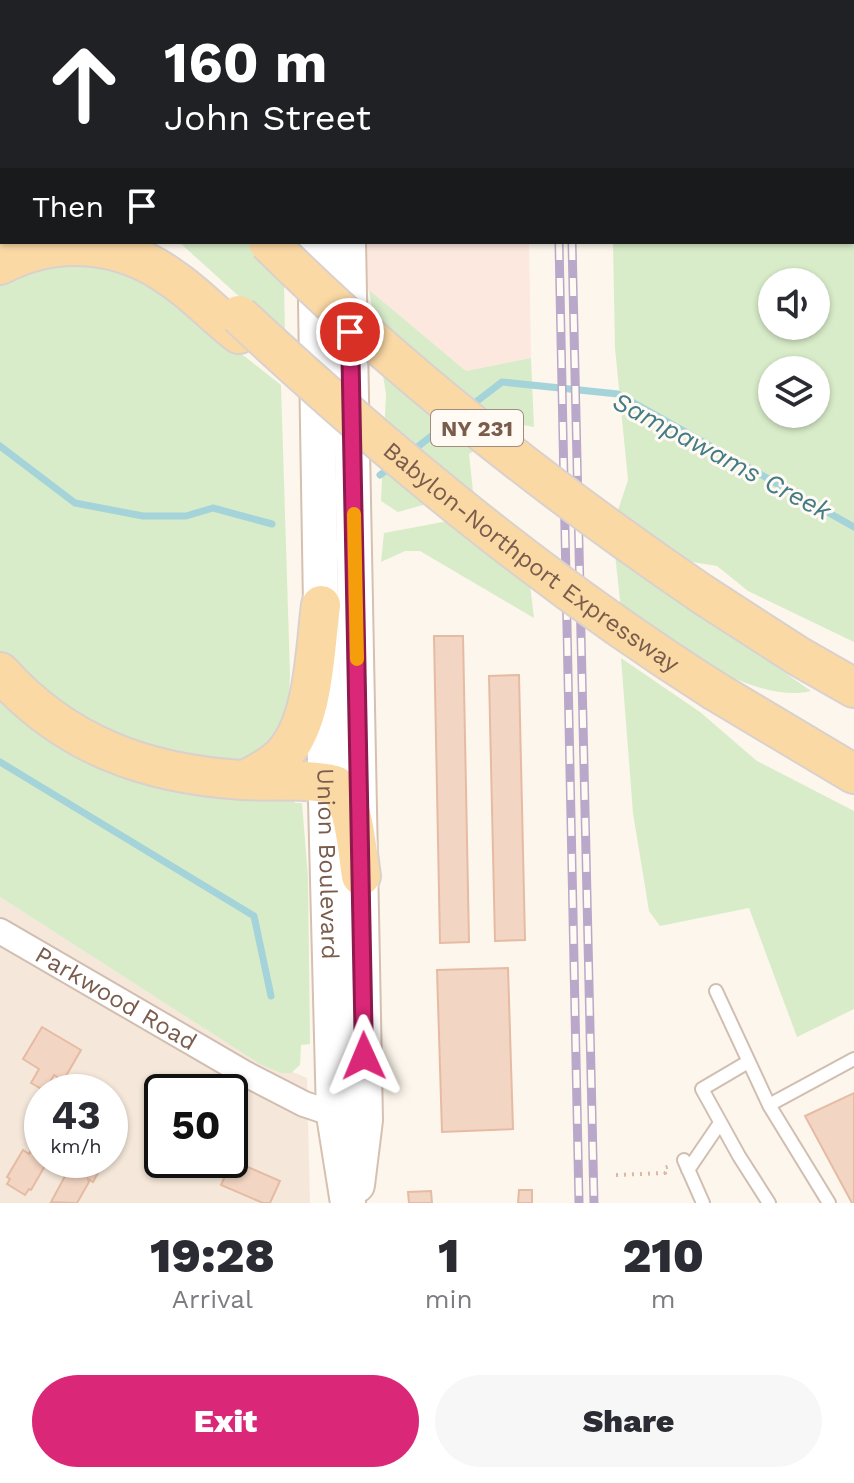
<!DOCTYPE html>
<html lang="en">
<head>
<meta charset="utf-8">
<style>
  :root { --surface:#fff; --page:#f7f7f7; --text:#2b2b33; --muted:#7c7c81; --accent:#db2777 }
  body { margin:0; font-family:"Work Sans",sans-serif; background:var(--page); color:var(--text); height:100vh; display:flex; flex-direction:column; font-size:30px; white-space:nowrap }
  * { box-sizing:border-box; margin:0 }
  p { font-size:26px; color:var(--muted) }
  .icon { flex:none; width:44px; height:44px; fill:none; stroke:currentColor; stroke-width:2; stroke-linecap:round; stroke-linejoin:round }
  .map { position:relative; height:1203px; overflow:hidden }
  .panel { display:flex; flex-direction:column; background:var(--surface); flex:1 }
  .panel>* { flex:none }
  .guide { position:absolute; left:0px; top:0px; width:854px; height:244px; box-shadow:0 2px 6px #0004; background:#202124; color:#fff; overflow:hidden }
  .controls { position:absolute; left:758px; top:268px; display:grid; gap:16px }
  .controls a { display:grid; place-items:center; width:72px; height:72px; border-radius:50%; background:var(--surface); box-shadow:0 2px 6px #0004; font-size:40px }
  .speed { position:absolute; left:24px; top:1074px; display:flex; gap:16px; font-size:40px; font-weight:700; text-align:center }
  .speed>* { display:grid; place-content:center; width:104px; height:104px; border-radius:50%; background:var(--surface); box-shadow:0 2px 6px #0004; line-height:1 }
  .speed small { font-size:20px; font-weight:400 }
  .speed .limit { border:4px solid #111; border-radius:12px; background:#fff; color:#111 }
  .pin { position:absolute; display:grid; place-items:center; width:68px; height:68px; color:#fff; margin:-34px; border:4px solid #fff; border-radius:50%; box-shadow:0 2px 8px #0007 }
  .me { position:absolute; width:88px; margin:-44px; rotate:359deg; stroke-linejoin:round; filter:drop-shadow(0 0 6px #0008) }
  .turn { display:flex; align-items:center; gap:28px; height:168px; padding:0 32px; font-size:36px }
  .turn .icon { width:104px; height:104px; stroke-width:2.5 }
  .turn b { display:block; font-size:56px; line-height:68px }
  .then { display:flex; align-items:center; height:76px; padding:0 32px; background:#0003; gap:16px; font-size:30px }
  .eta { display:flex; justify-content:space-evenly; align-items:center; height:136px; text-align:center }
  .eta b { font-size:48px; font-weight:800; line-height:56px }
  .primary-button { display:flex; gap:16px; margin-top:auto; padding:16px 32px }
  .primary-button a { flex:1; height:92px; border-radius:48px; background:var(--accent); color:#fff; font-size:32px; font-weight:800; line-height:92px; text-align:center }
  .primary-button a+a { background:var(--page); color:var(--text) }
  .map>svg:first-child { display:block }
  .residential { fill:#f5e8da; fill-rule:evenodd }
  .commercial { fill:#fde8e0 }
  .green { fill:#d8ecc9; fill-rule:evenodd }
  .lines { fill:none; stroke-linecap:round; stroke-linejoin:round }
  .stream { stroke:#a5d3da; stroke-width:7 }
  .building { fill:#f3d5c3; stroke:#e6bba3; stroke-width:2 }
  .lane-casing { stroke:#d1beb0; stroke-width:16 }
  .street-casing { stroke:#d1beb0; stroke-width:28 }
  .secondary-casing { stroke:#d6c0b0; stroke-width:38 }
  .primary-casing { stroke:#dad1cd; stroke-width:42 }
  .path { stroke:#d9b8a5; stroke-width:4; stroke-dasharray:2 6; stroke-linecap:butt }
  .lane { stroke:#fff; stroke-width:12 }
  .street { stroke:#fff; stroke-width:24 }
  .secondary { stroke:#fff; stroke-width:34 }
  .primary { stroke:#fbd9a5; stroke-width:38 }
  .rail-casing { stroke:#b9a8c9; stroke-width:9 }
  .rail { stroke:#fffaf3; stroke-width:6; stroke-dasharray:18; stroke-linecap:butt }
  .primary-bridge-casing { stroke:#dad1cd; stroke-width:42; stroke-linecap:butt }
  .primary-bridge { stroke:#fbd9a5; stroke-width:38 }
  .route-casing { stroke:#8e194d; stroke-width:20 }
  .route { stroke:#db2777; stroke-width:14 }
  .slow { stroke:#f59e0b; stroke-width:14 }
  .labels { text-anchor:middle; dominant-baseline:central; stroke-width:6; stroke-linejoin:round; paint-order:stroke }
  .shield { fill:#fffaf3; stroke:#a28b7f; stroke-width:2 }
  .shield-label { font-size:22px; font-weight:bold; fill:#7a5c4d }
  .street-label { font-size:24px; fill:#7a5c4d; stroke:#fffaf3 }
  .water-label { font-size:26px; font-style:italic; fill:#437c86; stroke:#fffaf3 }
</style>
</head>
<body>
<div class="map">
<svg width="854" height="1203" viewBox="0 0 854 1203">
  <rect width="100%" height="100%" fill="#fdf6ec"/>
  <path class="residential" d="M 0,897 L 236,1048 L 307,1078 L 310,1203 L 0,1203 ZM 42,1092 L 110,1092 L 110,1160 L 42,1160 ZM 162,1092 L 230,1092 L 230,1160 L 162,1160 Z"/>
  <path class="commercial" d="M 355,242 L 529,242 L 531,358 L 466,371 L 355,279 Z"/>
  <path class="green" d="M 608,0 L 854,0 L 854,642 L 748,591 L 717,566 L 679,560 L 616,516 L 628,480 L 615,348 L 613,242 L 852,242 L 852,2 ZM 772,282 L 816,282 L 816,326 L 772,326 ZM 772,370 L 816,370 L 816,414 L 772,414 Z
    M 179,242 L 247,242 L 284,280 L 285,338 Z
    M 81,258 L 125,267 L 181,298 L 234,348 L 281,385 L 290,674 L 288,722 L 268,756 L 236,769 L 127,751 L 0,660 L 0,276 Z
    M 369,290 L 466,371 L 531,358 L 534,427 L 517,424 L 469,454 L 473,491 L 398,512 L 381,501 L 386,394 Z
    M 448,521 L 529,576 L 534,618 L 420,551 L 405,551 L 381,562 L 384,533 Z
    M 615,554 L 811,691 C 754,705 666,642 621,609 Z
    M 621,658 L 700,712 L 757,761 L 854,811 L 854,1009 L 797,1037 L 749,908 L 660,926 L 649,911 L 633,813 Z
    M 0,696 L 290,792 L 295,803 L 302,803 L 308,877 L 310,1044 L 301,1045 L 300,1065 L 291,1073 L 281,1073 L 260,1064 L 0,897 Z"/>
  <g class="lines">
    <path class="stream" d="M 468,408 L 502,382 L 618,394 L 854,527
      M 0,446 L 75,503 L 143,516 L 186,516 L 213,508 L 272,524
      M 411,452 L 452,420
      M 380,475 L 392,466
      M 0,762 L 254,916 L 271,996"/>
  </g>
  <path class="building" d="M 397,0 L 488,0 L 488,2 L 397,2 Z
    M 434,636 L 463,636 L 469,942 L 440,943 Z
    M 519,675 L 525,940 L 495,941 L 489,676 Z
    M 508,968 L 513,1129 L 442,1132 L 437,970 Z
    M 42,1027 L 81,1050 L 63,1081 L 54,1075 L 45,1091 L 31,1083 L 39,1069 L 23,1059 Z
    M 854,1093 L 854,1203 L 852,1203 L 805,1116 Z
    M 162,1116 L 162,1141 L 151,1135 Z
    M 32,1148 L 42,1154 L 39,1160 L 46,1164 L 31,1190 L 29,1189 L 25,1195 L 7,1184 L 10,1179 L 7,1177 L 23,1150 L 29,1154 Z
    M 232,1160 L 280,1181 L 270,1203 L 263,1203 L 221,1185 Z
    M 88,1161 L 100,1169 L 93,1182 L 88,1179 L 89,1182 L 77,1203 L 51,1202 L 70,1167 L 81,1174 Z
    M 519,1190 L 532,1190 L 532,1203 L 518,1203 Z
    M 431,1191 L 432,1203 L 409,1203 L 408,1192 Z"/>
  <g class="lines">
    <g class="lane-casing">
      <path id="lane" d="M 716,991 L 769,1105 L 829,1203
        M 748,1062 L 702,1089 L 739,1156 L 769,1203
        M 769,1105 L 854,1059
        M 684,1160 L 703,1203
        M 688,1170 L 720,1123"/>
    </g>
    <g class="street-casing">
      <g id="street">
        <path id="s1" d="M 0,931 L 246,1074 L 304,1104 L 346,1118"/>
      </g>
    </g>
    <g class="secondary-casing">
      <g id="secondary">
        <path d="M 310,0 L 310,2"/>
        <path d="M 343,0 L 343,2"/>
        <path id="s2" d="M 315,242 L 321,605 L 334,1115 L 348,1203"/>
        <path d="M 348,242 L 365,1120 L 357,1185"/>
      </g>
    </g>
    <g class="primary-casing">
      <path id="primary" d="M 48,0 L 50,2
        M 0,58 L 2,60
        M 0,265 C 57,235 122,241 173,279 C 197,295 216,317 239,334
        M 702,594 L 798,656 L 854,688
        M 0,672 C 65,745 146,774 242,780 C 273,782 304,778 335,785 C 355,799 357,852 361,876
        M 715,691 L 854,774
        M 245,780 C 258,773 271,767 282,756 C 315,722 315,650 321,605"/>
    </g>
    <path class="path" d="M 616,1175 L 665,1173 L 664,1168 L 670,1166"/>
    <use href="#lane" class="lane"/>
    <use href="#street" class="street"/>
    <use href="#secondary" class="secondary"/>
    <use href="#primary" class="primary"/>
    <g class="rail-casing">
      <path id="rail" d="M 554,0 L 554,2
        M 567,0 L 567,2
        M 559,242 L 579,1203
        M 572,242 L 594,1203"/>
    </g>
    <use href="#rail" class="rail"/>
    <g class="primary-bridge-casing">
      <g id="primary-bridge">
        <path d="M 268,242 C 400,373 548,489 702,594"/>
        <path id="s3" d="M 239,315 C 387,453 543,582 715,691"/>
      </g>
    </g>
    <use href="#primary-bridge" class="primary-bridge"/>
  </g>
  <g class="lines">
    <g class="route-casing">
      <path id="route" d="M 350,332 L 364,1056"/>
    </g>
    <use href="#route" class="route"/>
    <path class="slow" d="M 354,514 L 357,659"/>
  </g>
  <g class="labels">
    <rect class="shield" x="431" y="410" width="92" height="36" rx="6"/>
    <g class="shield-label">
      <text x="477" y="428">NY 231</text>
    </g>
    <g class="street-label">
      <text stroke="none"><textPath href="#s3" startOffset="380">Babylon-Northport Expressway</textPath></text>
      <text stroke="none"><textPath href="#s2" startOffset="622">Union Boulevard</textPath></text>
      <text stroke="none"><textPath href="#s1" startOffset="134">Parkwood Road</textPath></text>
    </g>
    <g class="water-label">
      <text transform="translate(722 456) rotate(28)">Sampawams Creek</text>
    </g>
  </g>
</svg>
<div class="controls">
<a><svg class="icon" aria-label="sound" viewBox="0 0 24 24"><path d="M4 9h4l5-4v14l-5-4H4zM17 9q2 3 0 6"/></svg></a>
<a><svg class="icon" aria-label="layers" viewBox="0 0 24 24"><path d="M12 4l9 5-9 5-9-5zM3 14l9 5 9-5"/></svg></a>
</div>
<div class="speed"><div>43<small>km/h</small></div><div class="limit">50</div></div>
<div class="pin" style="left:350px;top:332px;background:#d93025"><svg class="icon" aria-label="arrive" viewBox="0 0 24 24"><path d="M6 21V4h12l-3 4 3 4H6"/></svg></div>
<svg class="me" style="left:364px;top:1056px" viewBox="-20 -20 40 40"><path d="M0-17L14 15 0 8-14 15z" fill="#db2777" stroke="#fff" stroke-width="4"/></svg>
<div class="guide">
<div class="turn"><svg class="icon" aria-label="ahead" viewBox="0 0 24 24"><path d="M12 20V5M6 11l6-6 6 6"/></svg><div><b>160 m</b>John Street</div></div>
<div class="then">Then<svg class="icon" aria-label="arrive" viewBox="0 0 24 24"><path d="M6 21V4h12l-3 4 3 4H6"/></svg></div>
</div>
</div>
<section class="panel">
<div class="eta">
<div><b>19:28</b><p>Arrival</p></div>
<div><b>1</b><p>min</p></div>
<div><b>210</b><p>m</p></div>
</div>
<div class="primary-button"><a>Exit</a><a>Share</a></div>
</section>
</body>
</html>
